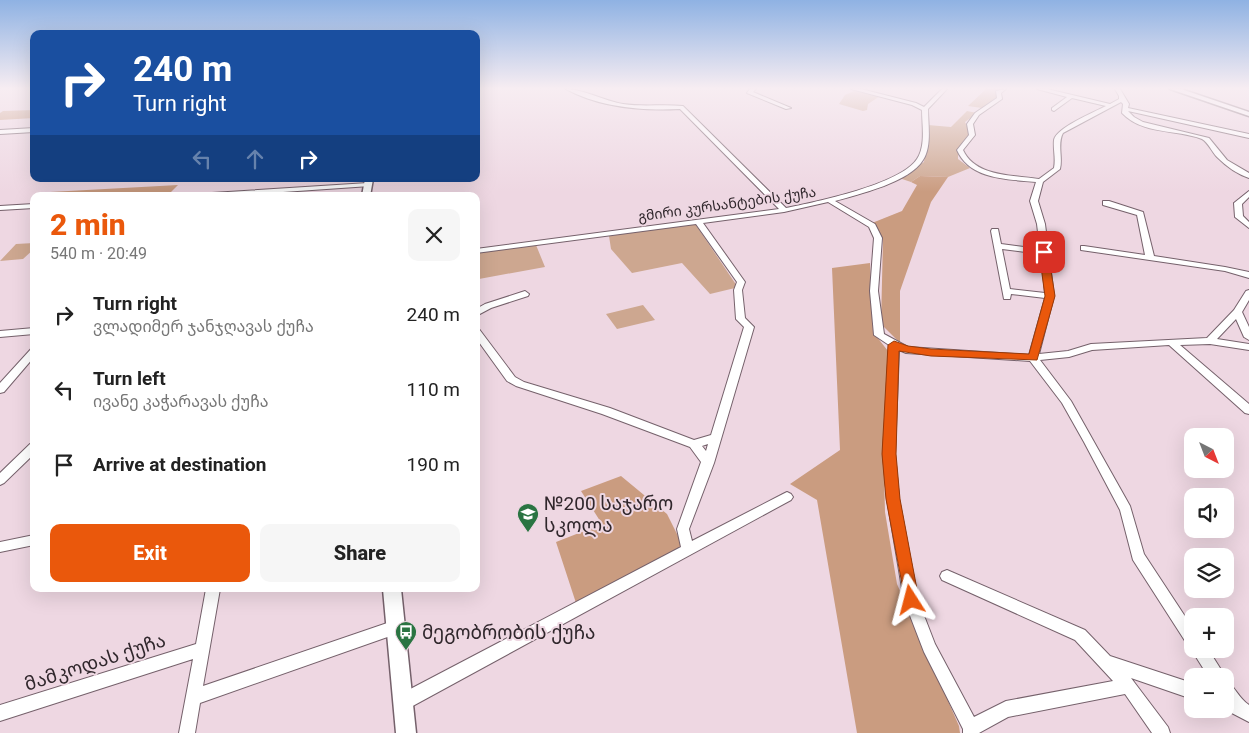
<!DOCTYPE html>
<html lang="en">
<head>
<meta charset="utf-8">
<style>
  :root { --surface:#fff; --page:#f6f6f6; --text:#222; --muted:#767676; --accent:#ea580c }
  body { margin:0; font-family:Roboto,"Noto Sans Georgian",sans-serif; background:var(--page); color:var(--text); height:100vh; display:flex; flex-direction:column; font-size:19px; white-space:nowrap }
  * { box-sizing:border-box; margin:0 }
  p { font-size:16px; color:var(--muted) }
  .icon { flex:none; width:28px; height:28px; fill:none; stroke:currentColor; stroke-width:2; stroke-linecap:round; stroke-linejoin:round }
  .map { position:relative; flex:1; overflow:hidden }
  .side { position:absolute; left:30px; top:192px; width:450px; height:400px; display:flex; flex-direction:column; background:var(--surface); border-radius:10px; box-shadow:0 5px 20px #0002 }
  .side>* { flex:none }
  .guide { position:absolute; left:30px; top:30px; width:450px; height:152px; border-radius:10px; box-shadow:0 5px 20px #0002; background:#1a4fa0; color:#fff; overflow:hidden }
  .needle { width:32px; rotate:138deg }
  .controls { position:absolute; left:1184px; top:428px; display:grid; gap:10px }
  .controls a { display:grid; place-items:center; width:50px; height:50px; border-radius:10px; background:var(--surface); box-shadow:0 5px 20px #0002; font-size:25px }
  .pin { position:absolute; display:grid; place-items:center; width:42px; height:42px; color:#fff; margin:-21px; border-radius:10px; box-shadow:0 2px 8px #0006 }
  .me { position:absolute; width:55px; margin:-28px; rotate:351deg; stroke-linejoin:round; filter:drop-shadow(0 0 4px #0008) }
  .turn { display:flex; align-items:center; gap:18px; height:105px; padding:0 20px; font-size:22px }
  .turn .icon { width:65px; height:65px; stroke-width:2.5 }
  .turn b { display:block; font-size:35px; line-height:42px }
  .lanes { display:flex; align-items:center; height:48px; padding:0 20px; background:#0003; justify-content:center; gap:25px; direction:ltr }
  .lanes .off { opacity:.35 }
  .round { display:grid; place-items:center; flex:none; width:52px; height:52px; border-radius:10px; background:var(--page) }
  .headline { display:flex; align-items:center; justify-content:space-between; height:85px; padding:0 20px }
  h1 { font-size:30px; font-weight:800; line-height:38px; color:var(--accent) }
  .button { display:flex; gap:10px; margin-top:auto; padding:10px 20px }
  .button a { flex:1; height:58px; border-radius:10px; background:var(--accent); color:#fff; font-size:20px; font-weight:800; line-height:58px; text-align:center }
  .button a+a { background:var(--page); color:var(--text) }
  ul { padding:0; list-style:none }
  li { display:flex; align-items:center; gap:15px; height:75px; padding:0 20px }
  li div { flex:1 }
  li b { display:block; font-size:19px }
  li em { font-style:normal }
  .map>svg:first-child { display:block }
  .green { fill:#cda790 }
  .forest { fill:#ca9c80 }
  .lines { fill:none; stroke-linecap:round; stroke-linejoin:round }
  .minor-casing { stroke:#75616b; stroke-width:2 }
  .major-casing { stroke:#75616b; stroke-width:3 }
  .minor { fill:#fff; fill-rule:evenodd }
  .major { fill:#fff; fill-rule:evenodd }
  .route { fill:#ea580c; stroke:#983908 }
  .labels { text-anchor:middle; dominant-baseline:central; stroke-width:4; stroke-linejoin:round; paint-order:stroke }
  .far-street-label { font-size:14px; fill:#30272c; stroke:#eed7e2 }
  .near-poi-label { font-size:19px; fill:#30272c; stroke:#eed7e2; text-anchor:start }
  .near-street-label { font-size:19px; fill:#30272c; stroke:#eed7e2 }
</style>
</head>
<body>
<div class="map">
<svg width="1249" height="733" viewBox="0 0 1249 733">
  <rect width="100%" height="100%" fill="#eed7e2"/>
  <path class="green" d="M 986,89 L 1000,89 L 997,92 L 996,98 L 982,108 L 968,106 Z
    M 854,91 L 880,96 L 868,104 L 867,110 L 863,111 L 839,104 L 845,95 Z
    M 967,111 L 977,113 L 965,122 L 971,134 L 958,148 L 958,159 L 970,168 L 948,177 L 920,176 L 911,182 L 899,178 L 924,162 L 928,125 L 951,127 Z
    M 693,224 L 696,225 L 737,286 L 735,288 L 710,294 L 682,263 L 632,273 L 611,249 L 609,236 Z
    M 34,243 L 34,249 L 23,259 L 0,261 L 16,244 Z
    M 536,245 L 545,267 L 479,279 L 476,283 L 476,253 Z
    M 643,305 L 655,320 L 617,329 L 606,314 Z"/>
  <path class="forest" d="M 34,110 L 34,118 L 0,120 L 0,113 L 3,111 Z
    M 920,176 L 948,177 L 931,202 L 900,291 L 900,343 L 881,324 L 883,239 L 872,223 L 902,211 L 917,185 L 911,182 Z
    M 178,185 L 170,193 L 120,196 L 45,196 L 50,192 Z
    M 870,263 L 873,332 L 888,351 L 883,432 L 885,512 L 897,584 L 959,726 L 960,733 L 857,733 L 817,500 L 790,484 L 840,450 L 832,268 Z
    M 621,476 L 667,514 L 684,548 L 576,603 L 556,542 L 602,524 L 581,491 Z"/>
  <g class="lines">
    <g class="minor-casing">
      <path id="minor" d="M 566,89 C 583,89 605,101 623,104 C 643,107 663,104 683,106 L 786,208 C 816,202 901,184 917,159 C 926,146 922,124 922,110 L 912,105 L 851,89 L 861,89 L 916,103 L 924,107 L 942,89 L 947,89 L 928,109 C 928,124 932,147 923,160 C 910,182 860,194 835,201 L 875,224 L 882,238 L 878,291 L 884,334 L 908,347 L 1029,355 L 1045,298 L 1011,294 L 1010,299 L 1004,299 L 991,231 L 992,229 L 998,229 L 1001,244 L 1040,249 L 1037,224 L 1030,201 L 1036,182 C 1008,179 970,180 957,150 L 969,135 L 967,124 L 975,113 L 997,98 L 996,91 L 1006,89 L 1001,93 L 1002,99 L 979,115 L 973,124 L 975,135 L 963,150 C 975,177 1014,175 1039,179 L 1054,168 C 1056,158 1053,150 1054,140 C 1056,128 1094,112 1106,106 L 1072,98 L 1054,111 L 1052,110 L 1052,108 L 1067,97 L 1037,89 L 1047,89 L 1110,104 L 1119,99 L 1119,96 L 1115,89 L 1120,89 L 1129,104 L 1128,108 L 1249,134 L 1249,138 L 1128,111 L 1134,117 L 1143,122 L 1209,138 L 1227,160 L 1249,173 L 1249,178 C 1237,174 1226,166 1217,157 C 1212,152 1208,142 1202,139 C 1176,129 1143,135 1122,113 L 1123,104 L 1121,102 L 1063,133 C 1057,144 1063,157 1060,169 L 1043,182 L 1038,201 L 1045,224 L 1054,296 L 1039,354 L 1068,351 L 1091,344 L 1207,338 L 1234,310 L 1246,291 L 1249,290 L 1249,300 L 1242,312 L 1249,327 L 1249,340 L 1244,337 L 1236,319 L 1217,339 L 1249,344 L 1249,350 L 1210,344 L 1180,345 L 1249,404 L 1249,414 L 1245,413 L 1169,345 L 1092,350 L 1069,357 L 1040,360 L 1071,401 L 1130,506 L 1144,554 L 1192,627 L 1192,646 L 1187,644 L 1133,560 L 1120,510 L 1084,442 L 1062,403 L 1030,361 L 906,353 L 899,350 L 895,454 L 899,499 L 918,600 L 935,644 L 974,717 L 1006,701 L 1113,681 L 1075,640 L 942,580 L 940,576 L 942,572 L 947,570 L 1085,630 L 1110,656 L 1192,683 L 1192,699 L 1131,678 L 1168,727 L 1170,733 L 1152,733 L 1125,694 L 1008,717 L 979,733 L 963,733 L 963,729 L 924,652 L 904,600 L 887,499 L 883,454 L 889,345 L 874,335 L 870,291 L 874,238 L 869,227 L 828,202 L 784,212 L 703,223 L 745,282 L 742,290 L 745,318 L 754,327 L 714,463 L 689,529 L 692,541 L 783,494 L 787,492 L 791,494 L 793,497 L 791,500 L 409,708 L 403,710 L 397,708 L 395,702 L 397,696 L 681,547 L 677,529 L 701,462 L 690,447 L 602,414 L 516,386 L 507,381 L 476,338 L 476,328 L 479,329 L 515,377 L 524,382 L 610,408 L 694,440 L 711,435 L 744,327 L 736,319 L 734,290 L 737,282 L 696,224 L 476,253 L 476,249 L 779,209 L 680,109 C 642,111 599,107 566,89 ZM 1002,249 L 1041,254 L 1045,293 L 1010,289 ZM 708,444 L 706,451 L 702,446 Z
        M 750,89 L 756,89 L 753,92 L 791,108 L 786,109 L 747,93 Z
        M 34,128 L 34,132 L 0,134 L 0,130 Z
        M 368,183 L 370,184 L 370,186 L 225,196 L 193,196 L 196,194 Z
        M 1249,191 L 1249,197 L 1242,204 L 1243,216 L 1249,222 L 1249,228 L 1235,217 L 1234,203 Z
        M 1103,201 L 1109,201 L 1143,212 L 1154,256 L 1225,267 L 1249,272 L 1249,278 L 1225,271 L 1081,250 L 1081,246 L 1084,246 L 1145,255 L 1137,215 L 1103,205 Z
        M 34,204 L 34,208 L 0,210 L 0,206 Z
        M 525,291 L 529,294 L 528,296 L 491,308 L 476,316 L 476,309 L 485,304 Z
        M 34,328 L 34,334 L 0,337 L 0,331 Z
        M 34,348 L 34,357 L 4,392 L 0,393 L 0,383 L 31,349 Z
        M 34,443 L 34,454 L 4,483 L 0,485 L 0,473 L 30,444 Z
        M 34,535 L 34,545 L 0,552 L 0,542 Z
        M 206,589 L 220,589 L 203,686 L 396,620 L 401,622 L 403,627 L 401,632 L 396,634 L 200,703 L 195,733 L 179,733 L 193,659 L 0,721 L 0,705 L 196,644 Z
        M 1192,647 L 1192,649 L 1208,649 L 1225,676 L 1208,676 L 1191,649 Z
        M 1225,681 C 1235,685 1238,698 1249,705 L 1249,722 L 1224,709 Z"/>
    </g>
    <g class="major-casing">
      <path id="major" d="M 1170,89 L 1181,89 L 1249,112 L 1249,116 Z
        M 365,179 L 373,179 L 370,196 L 362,196 Z
        M 383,589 L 401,589 L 416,733 L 396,733 Z"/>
    </g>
    <use href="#minor" class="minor"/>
    <use href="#major" class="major"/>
  </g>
  <linearGradient id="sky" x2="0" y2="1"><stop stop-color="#8fb2e3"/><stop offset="0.46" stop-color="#f7edf2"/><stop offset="1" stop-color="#f7edf2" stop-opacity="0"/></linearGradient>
  <rect width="1249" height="192" fill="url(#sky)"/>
  <path class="route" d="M 1044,249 L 1048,252 L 1055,296 L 1037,360 L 931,356 L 899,351 L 896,454 L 900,499 L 919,600 L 917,605 L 911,607 L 906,605 L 886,499 L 882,454 L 888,345 L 894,341 L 908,346 L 931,349 L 1029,354 L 1045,296 L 1039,252 Z"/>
  <defs>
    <g id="school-pin" transform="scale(1.125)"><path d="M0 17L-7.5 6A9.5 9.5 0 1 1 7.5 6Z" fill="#2a7442" stroke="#eed7e2"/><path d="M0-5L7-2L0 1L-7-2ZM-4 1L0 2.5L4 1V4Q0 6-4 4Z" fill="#fff"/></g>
    <g id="bus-pin" transform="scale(1.125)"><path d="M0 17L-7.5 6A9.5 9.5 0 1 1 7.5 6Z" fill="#2a7442" stroke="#eed7e2"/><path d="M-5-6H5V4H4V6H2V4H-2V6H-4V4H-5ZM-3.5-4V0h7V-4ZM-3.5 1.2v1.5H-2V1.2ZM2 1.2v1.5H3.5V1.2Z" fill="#fff"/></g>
  </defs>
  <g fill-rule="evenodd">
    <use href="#school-pin" x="528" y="514"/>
    <use href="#bus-pin" x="406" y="632"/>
  </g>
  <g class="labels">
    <g class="far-street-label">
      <text transform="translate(727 204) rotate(-8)">გმირი კურსანტების ქუჩა</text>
    </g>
    <g class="near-poi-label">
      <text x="544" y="503">№200 საჯარო<tspan x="544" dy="22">სკოლა</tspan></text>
      <text x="422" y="632">მეგობრობის ქუჩა</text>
    </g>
    <g class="near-street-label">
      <text transform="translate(95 662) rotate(-18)">მამკოდას ქუჩა</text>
    </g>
  </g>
</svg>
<div class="controls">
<a><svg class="needle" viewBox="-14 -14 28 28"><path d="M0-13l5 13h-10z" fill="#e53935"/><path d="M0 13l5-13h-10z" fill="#767676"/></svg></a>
<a><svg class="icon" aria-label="sound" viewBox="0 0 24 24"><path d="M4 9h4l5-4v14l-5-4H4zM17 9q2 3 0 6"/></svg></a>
<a><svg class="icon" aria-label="layers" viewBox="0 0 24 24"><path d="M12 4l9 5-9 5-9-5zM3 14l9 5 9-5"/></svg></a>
<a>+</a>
<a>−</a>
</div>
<div class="pin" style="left:1044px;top:252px;background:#d93025"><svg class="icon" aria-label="arrive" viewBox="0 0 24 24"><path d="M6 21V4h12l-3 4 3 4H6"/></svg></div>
<svg class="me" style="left:911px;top:600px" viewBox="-20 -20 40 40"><path d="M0-17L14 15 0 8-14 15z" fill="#ea580c" stroke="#fff" stroke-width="4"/></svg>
<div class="guide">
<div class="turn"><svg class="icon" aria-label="right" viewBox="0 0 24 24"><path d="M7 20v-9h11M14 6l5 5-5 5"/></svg><div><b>240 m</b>Turn right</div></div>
<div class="lanes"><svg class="icon off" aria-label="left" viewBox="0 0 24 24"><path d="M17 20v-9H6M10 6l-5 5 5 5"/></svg><svg class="icon off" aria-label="ahead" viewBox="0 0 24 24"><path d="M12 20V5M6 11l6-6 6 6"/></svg><svg class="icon" aria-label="right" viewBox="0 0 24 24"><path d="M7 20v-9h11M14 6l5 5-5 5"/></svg></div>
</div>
<section class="side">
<div class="headline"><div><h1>2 min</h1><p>540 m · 20:49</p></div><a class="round"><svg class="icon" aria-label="close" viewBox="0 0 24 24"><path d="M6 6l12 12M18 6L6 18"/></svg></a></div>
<ul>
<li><svg class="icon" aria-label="right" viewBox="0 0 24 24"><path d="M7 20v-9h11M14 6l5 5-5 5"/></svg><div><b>Turn right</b><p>ვლადიმერ ჯანჯღავას ქუჩა</p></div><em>240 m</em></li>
<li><svg class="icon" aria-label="left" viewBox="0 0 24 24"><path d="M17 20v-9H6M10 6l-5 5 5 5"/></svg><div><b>Turn left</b><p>ივანე კაჭარავას ქუჩა</p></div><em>110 m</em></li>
<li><svg class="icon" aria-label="arrive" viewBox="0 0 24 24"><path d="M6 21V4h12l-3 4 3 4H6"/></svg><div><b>Arrive at destination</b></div><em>190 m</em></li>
</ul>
<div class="button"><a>Exit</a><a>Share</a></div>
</section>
</div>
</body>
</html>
